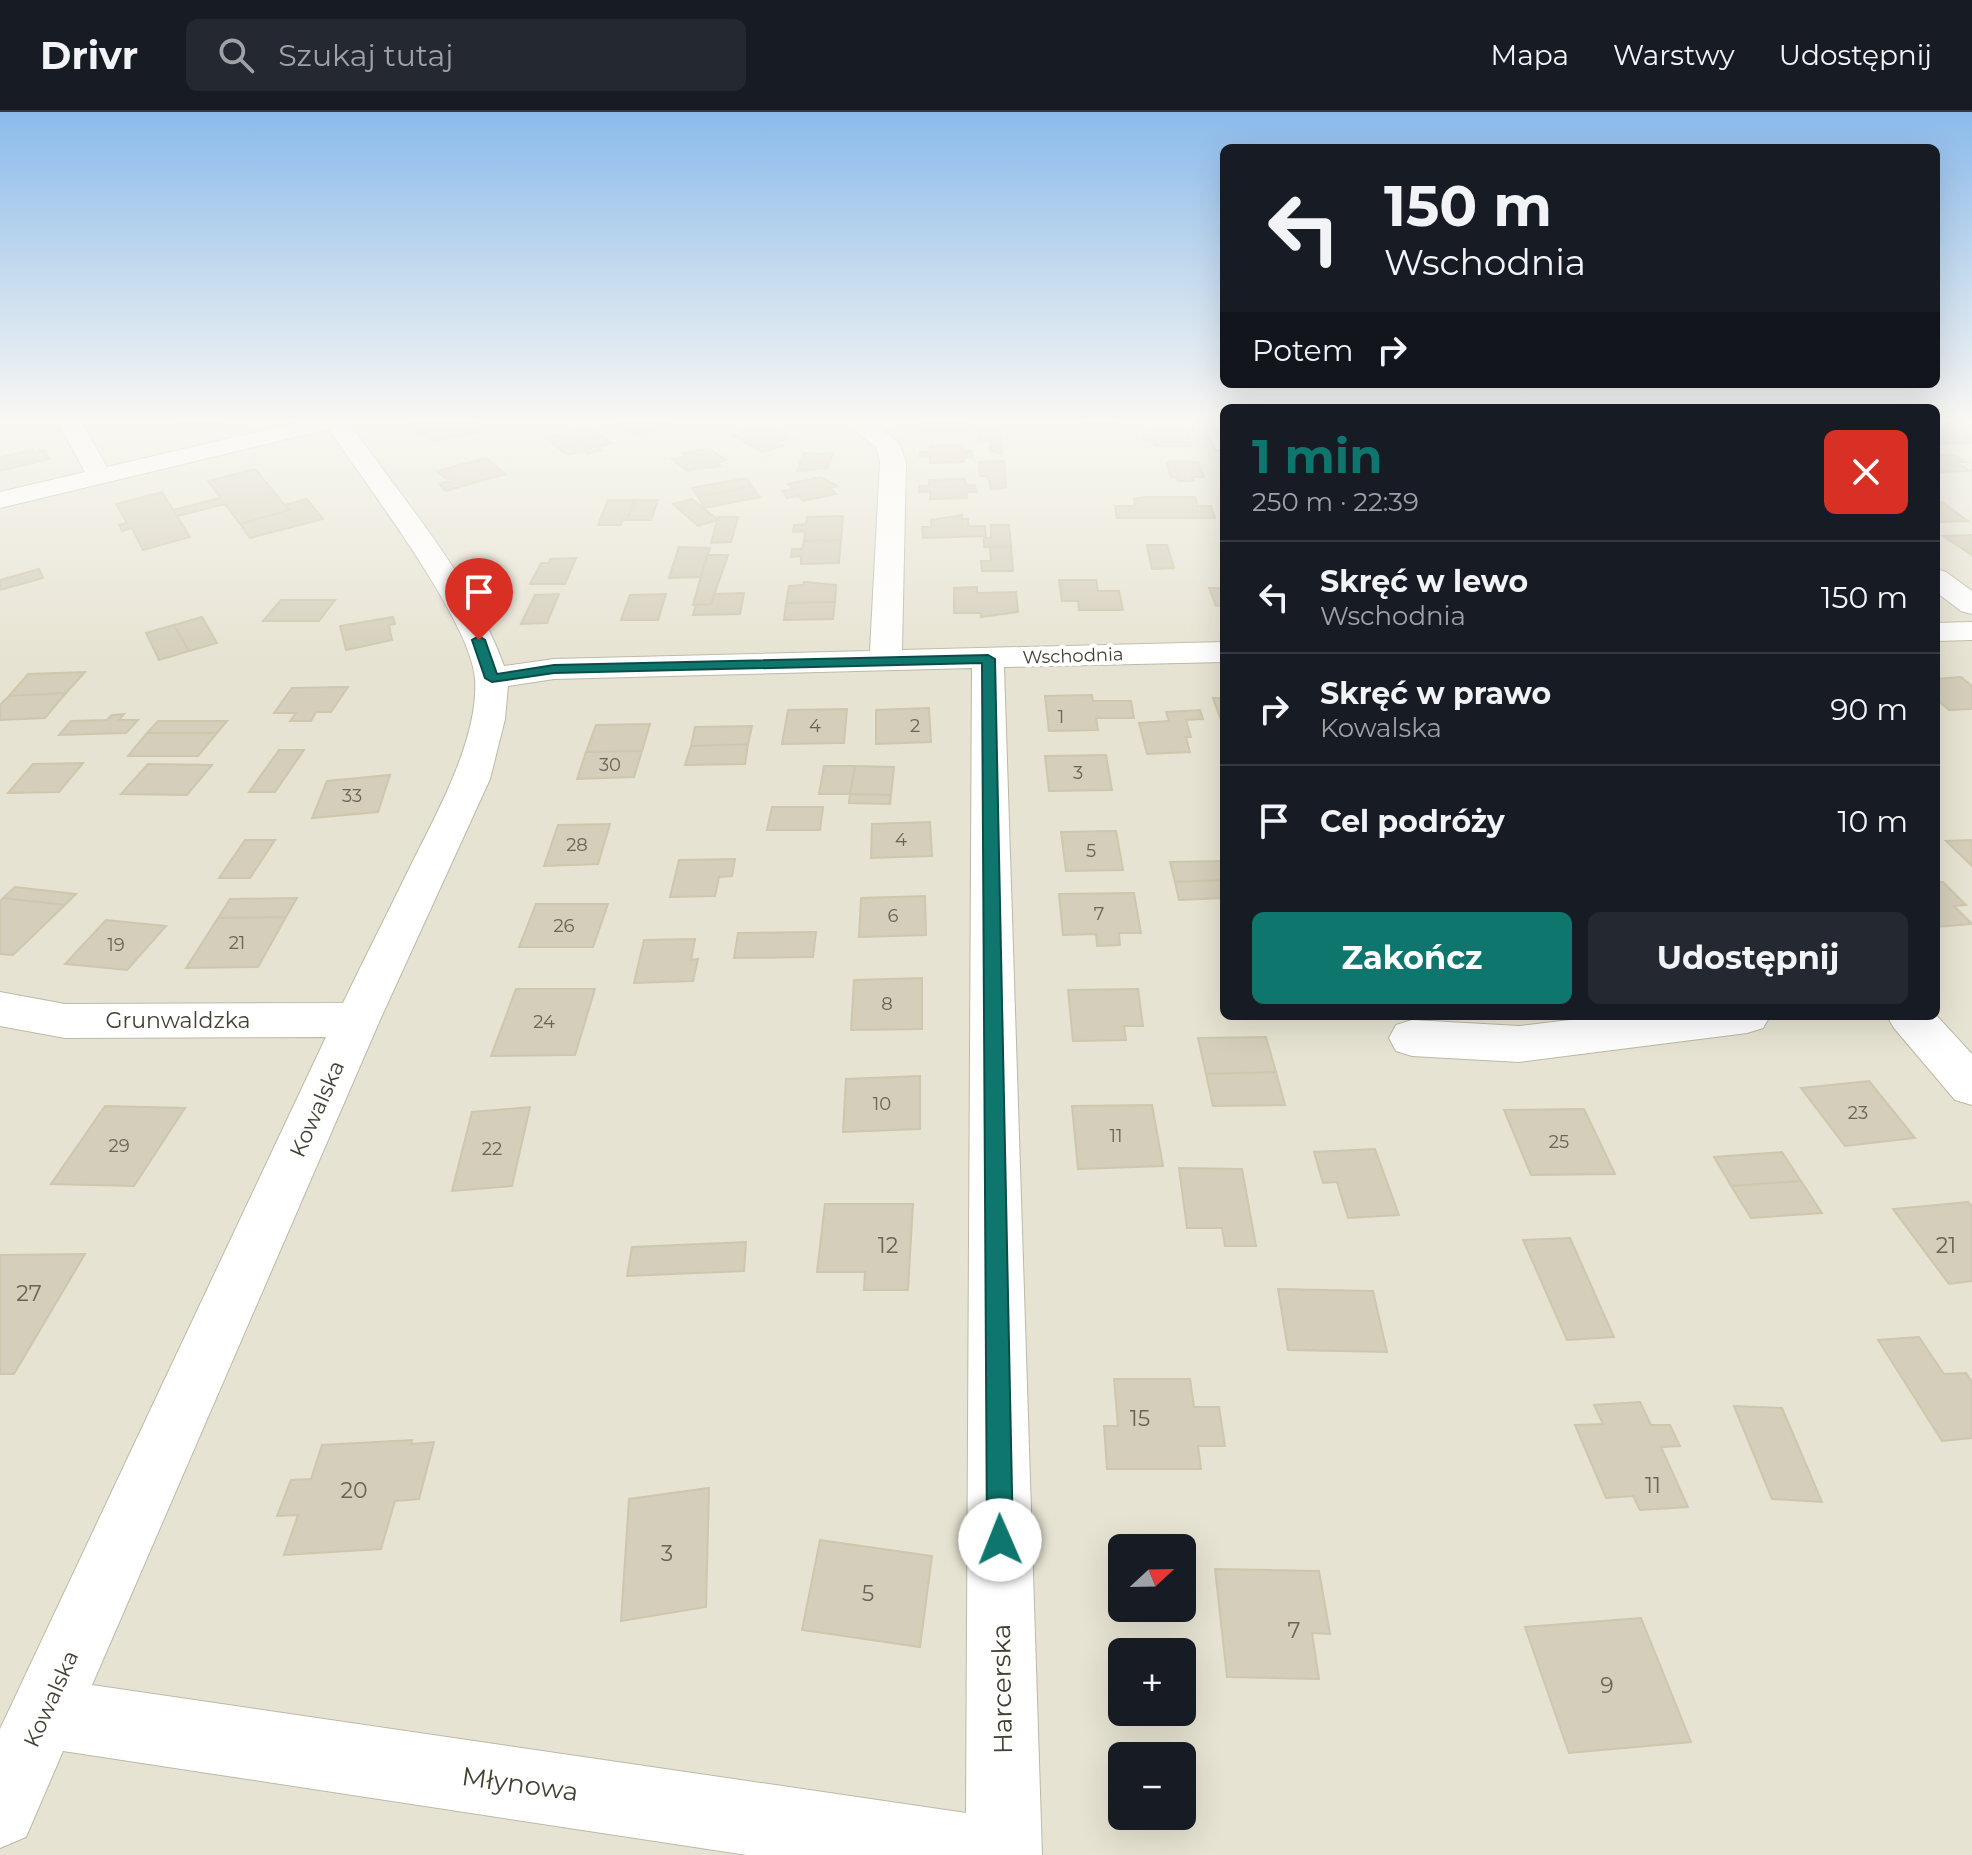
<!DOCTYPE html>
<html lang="pl">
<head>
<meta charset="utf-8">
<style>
  :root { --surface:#171b24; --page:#242831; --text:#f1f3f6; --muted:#9ea1a6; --line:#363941; --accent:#0f766e }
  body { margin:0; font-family:Montserrat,sans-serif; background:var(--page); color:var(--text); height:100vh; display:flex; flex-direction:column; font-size:30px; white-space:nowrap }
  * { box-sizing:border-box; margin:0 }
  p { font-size:26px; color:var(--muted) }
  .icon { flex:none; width:44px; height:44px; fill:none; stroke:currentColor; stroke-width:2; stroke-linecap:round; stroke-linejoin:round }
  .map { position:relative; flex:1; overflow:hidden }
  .sheet { position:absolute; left:1220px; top:292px; width:720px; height:616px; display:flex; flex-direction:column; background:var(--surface); border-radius:12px; box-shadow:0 8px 32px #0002 }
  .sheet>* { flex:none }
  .guide { position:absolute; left:1220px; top:32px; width:720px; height:244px; border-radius:12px; box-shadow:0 8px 32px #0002; background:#171b24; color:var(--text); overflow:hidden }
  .needle { width:52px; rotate:68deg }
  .controls { position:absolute; left:1108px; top:1422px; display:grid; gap:16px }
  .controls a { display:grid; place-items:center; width:88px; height:88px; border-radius:12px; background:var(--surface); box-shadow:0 8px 32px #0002; font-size:40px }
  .pin { position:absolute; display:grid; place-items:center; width:68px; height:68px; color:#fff; margin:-82px -34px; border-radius:50% 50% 50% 0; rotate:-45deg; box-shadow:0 0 8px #0007 }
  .pin .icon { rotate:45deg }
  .me { position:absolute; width:88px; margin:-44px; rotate:359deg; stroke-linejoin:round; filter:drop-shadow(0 0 6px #0008) }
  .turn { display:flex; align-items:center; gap:28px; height:168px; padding:0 32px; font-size:36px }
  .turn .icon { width:104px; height:104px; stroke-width:2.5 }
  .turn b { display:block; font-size:56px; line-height:68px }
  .then { display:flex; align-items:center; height:76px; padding:0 32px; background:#0003; gap:16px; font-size:30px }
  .round { display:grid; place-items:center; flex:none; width:84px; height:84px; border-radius:12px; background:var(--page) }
  .overview { display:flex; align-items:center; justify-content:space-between; height:136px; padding:0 32px }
  h1 { font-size:48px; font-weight:700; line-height:60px; color:var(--accent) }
  .cta { display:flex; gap:16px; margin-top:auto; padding:16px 32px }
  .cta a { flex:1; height:92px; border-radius:12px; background:var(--accent); color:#fff; font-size:32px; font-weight:700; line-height:92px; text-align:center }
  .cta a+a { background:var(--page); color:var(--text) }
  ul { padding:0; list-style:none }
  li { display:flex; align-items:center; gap:24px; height:112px; padding:0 32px; border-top:2px solid var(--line) }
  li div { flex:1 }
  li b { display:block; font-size:30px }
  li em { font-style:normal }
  header { display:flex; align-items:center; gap:48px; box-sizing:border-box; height:112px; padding:0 40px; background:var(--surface); border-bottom:2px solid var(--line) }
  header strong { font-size:38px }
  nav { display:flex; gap:44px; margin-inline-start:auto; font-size:28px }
  .search { width:560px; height:72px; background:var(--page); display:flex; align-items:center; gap:20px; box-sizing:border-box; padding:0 28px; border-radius:12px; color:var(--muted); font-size:30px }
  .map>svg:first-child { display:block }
  .residential { fill:#e6e3d2; fill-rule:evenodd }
  .building { fill:#d4ceba; stroke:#cec7ad; stroke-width:2 }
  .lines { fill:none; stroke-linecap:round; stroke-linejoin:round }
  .minor-casing { stroke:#bdb9a7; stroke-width:2 }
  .minor { fill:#fff; fill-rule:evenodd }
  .route { fill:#0f766e; stroke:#0a4d48; stroke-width:2 }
  .labels { text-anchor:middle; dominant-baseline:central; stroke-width:8; stroke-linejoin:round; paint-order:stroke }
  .far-street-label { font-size:18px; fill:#444134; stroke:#fff }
  .number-label { font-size:18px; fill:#686456 }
  .street-label { font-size:22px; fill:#444134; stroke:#fff }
  .near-number-label { font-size:22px; fill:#686456 }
  .near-street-label { font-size:26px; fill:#444134; stroke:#fff }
</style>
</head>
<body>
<header>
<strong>Drivr</strong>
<div class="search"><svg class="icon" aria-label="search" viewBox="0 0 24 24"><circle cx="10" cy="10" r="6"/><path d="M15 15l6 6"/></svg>Szukaj tutaj</div>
<nav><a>Mapa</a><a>Warstwy</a><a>Udostępnij</a></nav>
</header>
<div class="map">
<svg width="1972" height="1743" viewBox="0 0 1972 1743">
  <rect width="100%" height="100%" fill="#f2f0e4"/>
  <path class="residential" d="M 0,307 L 1224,307 L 1224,904 L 1936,904 L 1936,307 L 1972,307 L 1972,1743 L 0,1743 ZM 1122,1436 L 1182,1436 L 1182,1496 L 1122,1496 ZM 1122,1540 L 1182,1540 L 1182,1600 L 1122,1600 ZM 1122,1644 L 1182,1644 L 1182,1704 L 1122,1704 Z"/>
  <path class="building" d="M 185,307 L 227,307 L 229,309 L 182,317 L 176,309 Z
    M 405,307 L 459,307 L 464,311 L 472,310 L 479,316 L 474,317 L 478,320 L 434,329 L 426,321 L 421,323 Z
    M 633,307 L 650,307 L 653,309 L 624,316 L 617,311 Z
    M 663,307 L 669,311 L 635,324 L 624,316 Z
    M 922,307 L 966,307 L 966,319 L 921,319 Z
    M 1076,307 L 1113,307 L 1115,315 L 1085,316 L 1084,309 Z
    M 768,313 L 791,326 L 776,330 L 783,334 L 762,340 L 733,323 Z
    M 980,314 L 999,314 L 1002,342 L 990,339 L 990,329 L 978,329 Z
    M 589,315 L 600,323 L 557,335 L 546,326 Z
    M 1150,318 L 1185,318 L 1191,334 L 1155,334 L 1153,328 L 1145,328 L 1143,323 L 1151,323 Z
    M 1972,321 L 1972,331 L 1936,332 L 1936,322 Z
    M 600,323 L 611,331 L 597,335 L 601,338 L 588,342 L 584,339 L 567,343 L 557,335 Z
    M 963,333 L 963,339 L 972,339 L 973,345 L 964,346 L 964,350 L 930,351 L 930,344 L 920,345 L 920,340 L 930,340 L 930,334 Z
    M 710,337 L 726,348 L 716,351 L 720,354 L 687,359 L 672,347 L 686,344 L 682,341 Z
    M 33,338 L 35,341 L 44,338 L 49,347 L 0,359 L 0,345 Z
    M 804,341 L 821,342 L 833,341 L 828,356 L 797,359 Z
    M 1936,343 L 1954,343 L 1966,350 L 1956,350 L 1970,359 L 1936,360 Z
    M 486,346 L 505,362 L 446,379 L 439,372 L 454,368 L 445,366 L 437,359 Z
    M 1004,349 L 1006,376 L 991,377 L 988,364 L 980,364 L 979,350 Z
    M 1166,350 L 1198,350 L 1204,365 L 1192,365 L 1194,369 L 1178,369 L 1177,365 L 1171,365 Z
    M 255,357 L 289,398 L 240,412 L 208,369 Z
    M 821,365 L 837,374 L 830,376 L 836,382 L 803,389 L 798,384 L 787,386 L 782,379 L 793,377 L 788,372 Z
    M 746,366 L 752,374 L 698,385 L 692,376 Z
    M 965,367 L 966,373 L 975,373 L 976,380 L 966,380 L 967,386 L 930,387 L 930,380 L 919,380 L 919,374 L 929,374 L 929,368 Z
    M 752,374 L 760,385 L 705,396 L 698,385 Z
    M 162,380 L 190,425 L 143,438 L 132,416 L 122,419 L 119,413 L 127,411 L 116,392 Z
    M 1144,385 L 1195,385 L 1198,394 L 1211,394 L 1215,406 L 1117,406 L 1115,394 L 1135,394 L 1134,387 Z
    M 220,386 L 225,392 L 177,404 L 173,398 Z
    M 307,387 L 323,407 L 250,426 L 240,412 L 289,398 L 285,393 Z
    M 692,387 L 718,408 L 698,414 L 673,392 Z
    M 608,388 L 634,388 L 627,408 L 622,408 L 621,413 L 598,413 Z
    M 634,388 L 658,388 L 651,408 L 627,408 Z
    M 1936,390 L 1942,390 L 1968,409 L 1936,410 Z
    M 962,403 L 962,407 L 968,407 L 968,414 L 985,414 L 986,424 L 923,426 L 922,415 L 931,415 L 931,408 Z
    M 843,404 L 841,428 L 804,429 L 805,419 L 793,420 L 794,413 L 806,412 L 807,405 Z
    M 718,405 L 738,405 L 731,430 L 711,431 Z
    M 991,413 L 1009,413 L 1011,434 L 984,435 L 984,426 L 991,426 Z
    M 1972,423 L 1972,443 L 1943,424 Z
    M 841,428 L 839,451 L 801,452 L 801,444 L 791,445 L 792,437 L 802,437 L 804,429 Z
    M 1147,433 L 1167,433 L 1174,456 L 1152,457 Z
    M 1011,434 L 1013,459 L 982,459 L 981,449 L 991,449 L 990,435 Z
    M 679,435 L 710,436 L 701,465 L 669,466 Z
    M 707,443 L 728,443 L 711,492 L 693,493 Z
    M 576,446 L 565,472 L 530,472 L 541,451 L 549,451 L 550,447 Z
    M 39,457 L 43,466 L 0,478 L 0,468 Z
    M 1059,468 L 1096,468 L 1098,479 L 1119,479 L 1123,498 L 1079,498 L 1078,489 L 1062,489 Z
    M 804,470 L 836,473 L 835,490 L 786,491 L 789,474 L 803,473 Z
    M 977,475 L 977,481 L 1016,480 L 1018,500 L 981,505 L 981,501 L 954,501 L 954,476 Z
    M 1209,476 L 1224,476 L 1224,493 L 1216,494 Z
    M 744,481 L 740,502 L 693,503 L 696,493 L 711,492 L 714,482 Z
    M 559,482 L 547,511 L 521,512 L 535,483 Z
    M 666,482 L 658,508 L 621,508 L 630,483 Z
    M 281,488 L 335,488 L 319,509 L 263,509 Z
    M 835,490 L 833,507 L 784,508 L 786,491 Z
    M 202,505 L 217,531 L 189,539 L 174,513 Z
    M 393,505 L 395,512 L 389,513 L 392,528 L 346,538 L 340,514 Z
    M 174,513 L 189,539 L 159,548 L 146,521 Z
    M 85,560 L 66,581 L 9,584 L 28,562 Z
    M 1961,565 L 1972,574 L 1972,597 L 1949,598 L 1936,587 L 1936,567 Z
    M 348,575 L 331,600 L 316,600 L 311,609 L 290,609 L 296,601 L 274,601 L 292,576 Z
    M 66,581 L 45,606 L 0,608 L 0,593 L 9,584 Z
    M 1092,583 L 1093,589 L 1131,589 L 1134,606 L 1096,606 L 1098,618 L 1049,619 L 1045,584 Z
    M 1213,586 L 1224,586 L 1224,614 L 1223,614 Z
    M 929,596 L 931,630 L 876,632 L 876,598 Z
    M 847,597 L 844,631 L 782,632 L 788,598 Z
    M 1200,598 L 1203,607 L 1186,608 L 1191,625 L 1186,625 L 1190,640 L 1147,642 L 1139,611 L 1169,609 L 1166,600 Z
    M 124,602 L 119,608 L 138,608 L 126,621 L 59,623 L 71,609 L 107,608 L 112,603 Z
    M 158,609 L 227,609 L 217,621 L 147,621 Z
    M 650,612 L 642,639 L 586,640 L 596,613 Z
    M 752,614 L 748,632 L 691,634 L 695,615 Z
    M 147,621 L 217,621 L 198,644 L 128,644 Z
    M 748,632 L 745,652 L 685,653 L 691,634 Z
    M 279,638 L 304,638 L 275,680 L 249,680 Z
    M 642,639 L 634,665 L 577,667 L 586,640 Z
    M 1106,643 L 1112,678 L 1049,679 L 1045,644 Z
    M 83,651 L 59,680 L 8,681 L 33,652 Z
    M 148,652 L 212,653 L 187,683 L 121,682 Z
    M 824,654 L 855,654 L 850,682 L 819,682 Z
    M 855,654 L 894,655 L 891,683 L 850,682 Z
    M 390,663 L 378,700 L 312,706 L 327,669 Z
    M 850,682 L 891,683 L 890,692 L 849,691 Z
    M 772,695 L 823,695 L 820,718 L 767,718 Z
    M 930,710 L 932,744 L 871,746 L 872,712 Z
    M 610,712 L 598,752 L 544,754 L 558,713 Z
    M 1116,719 L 1123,758 L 1066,759 L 1061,720 Z
    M 245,728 L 275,728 L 250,766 L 219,766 Z
    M 1972,728 L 1972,754 L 1946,729 Z
    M 735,747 L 732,764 L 719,765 L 715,784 L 670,785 L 679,748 Z
    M 1224,749 L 1224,768 L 1175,770 L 1170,750 Z
    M 1224,768 L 1224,786 L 1179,788 L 1175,770 Z
    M 1936,770 L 1943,770 L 1966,793 L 1954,794 L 1972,812 L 1936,815 Z
    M 15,775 L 76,782 L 65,793 L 3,786 Z
    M 1134,781 L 1141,821 L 1119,821 L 1120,833 L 1097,834 L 1096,822 L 1063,823 L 1059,782 Z
    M 925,784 L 926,823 L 859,825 L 861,786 Z
    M 3,786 L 65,793 L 13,843 L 0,842 L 0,789 Z
    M 297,786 L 286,805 L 218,806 L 230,787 Z
    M 536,792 L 608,792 L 593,835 L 519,835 Z
    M 286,805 L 258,855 L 186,856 L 218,806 Z
    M 106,808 L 166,814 L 127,858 L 65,852 Z
    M 816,820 L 813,845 L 734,846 L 738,821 Z
    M 695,827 L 691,848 L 698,847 L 693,869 L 634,871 L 644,828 Z
    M 922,866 L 922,917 L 851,918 L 854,868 Z
    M 516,877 L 595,877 L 575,943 L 491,944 Z
    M 1138,877 L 1143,914 L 1124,914 L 1126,928 L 1073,929 L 1068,878 Z
    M 1266,925 L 1276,960 L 1206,962 L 1198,926 Z
    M 1276,960 L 1285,993 L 1213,994 L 1206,962 Z
    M 920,964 L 920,1017 L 843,1020 L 846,967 Z
    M 1869,969 L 1915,1026 L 1845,1034 L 1801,976 Z
    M 1152,993 L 1163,1054 L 1078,1057 L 1072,994 Z
    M 105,994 L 185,996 L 134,1074 L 51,1072 Z
    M 530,995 L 512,1074 L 452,1079 L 472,1000 Z
    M 1584,997 L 1615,1062 L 1531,1063 L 1504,998 Z
    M 1375,1037 L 1399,1103 L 1348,1106 L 1337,1070 L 1323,1071 L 1314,1040 Z
    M 1782,1040 L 1801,1069 L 1731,1074 L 1714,1045 Z
    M 1179,1056 L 1242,1057 L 1256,1134 L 1225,1134 L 1222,1116 L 1187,1116 Z
    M 1801,1069 L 1822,1101 L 1751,1106 L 1731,1074 Z
    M 1968,1090 L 1972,1094 L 1972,1169 L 1949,1172 L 1893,1097 Z
    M 825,1092 L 913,1092 L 908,1178 L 864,1178 L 865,1160 L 817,1160 Z
    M 1570,1126 L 1614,1225 L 1567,1228 L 1523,1128 Z
    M 746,1130 L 744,1159 L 627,1164 L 632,1135 Z
    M 85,1142 L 14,1262 L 0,1262 L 0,1143 Z
    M 1278,1177 L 1373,1179 L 1387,1240 L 1288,1238 Z
    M 1919,1225 L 1944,1262 L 1966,1261 L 1972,1270 L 1972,1326 L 1942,1329 L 1878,1228 Z
    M 1114,1267 L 1190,1267 L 1194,1295 L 1219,1295 L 1225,1334 L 1198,1334 L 1201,1357 L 1107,1357 L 1104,1314 L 1118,1314 Z
    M 1640,1290 L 1651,1313 L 1670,1313 L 1680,1334 L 1661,1335 L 1688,1395 L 1640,1398 L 1633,1384 L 1606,1386 L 1575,1313 L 1603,1312 L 1594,1293 Z
    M 1734,1294 L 1782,1296 L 1822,1390 L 1772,1387 Z
    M 412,1328 L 411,1332 L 434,1330 L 419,1387 L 395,1389 L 381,1437 L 284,1443 L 298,1403 L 277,1404 L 291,1368 L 311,1367 L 322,1333 Z
    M 709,1376 L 706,1495 L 621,1509 L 629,1387 Z
    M 820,1428 L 932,1444 L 920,1535 L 802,1518 Z
    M 1215,1457 L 1319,1459 L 1330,1522 L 1312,1521 L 1319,1567 L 1227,1565 Z
    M 1641,1506 L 1691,1630 L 1569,1641 L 1525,1515 Z"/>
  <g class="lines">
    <g class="minor-casing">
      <path id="minor" d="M 56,307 L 80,307 L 107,355 L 311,307 L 352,307 L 349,311 C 402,386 474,469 504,554 L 554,547 L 870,539 L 880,350 L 876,335 L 854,318 C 866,303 885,307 903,307 L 899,312 L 884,319 L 899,331 L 906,350 L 902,538 L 1224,530 L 1224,550 L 1004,555 L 1042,1743 L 747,1743 L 63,1639 L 26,1725 L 0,1736 L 0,1617 L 326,925 L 65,926 L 0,914 L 0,880 L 65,892 L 343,891 C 365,845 388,800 410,755 C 436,702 479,627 475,567 C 472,510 364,370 329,317 L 0,396 L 0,380 L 85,360 ZM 972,556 L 966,1701 L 92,1573 L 380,908 L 490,667 L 505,607 L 508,574 L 554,567 Z
        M 1202,307 L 1224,307 L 1224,339 L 1215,337 Z
        M 1936,457 L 1946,460 L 1972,479 L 1972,502 L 1961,499 L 1936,480 Z
        M 1972,510 L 1972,528 L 1936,529 L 1936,511 Z
        M 1936,903 L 1972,942 L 1972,993 L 1955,988 L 1894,916 L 1887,904 Z
        M 1603,904 L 1770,904 L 1763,916 L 1747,921 L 1519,950 L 1412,944 L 1396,939 L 1389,926 L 1396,913 L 1412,908 L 1519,914 Z"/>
    </g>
    <use href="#minor" class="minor"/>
  </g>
  <linearGradient id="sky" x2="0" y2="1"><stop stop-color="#8bbaeb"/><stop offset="0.56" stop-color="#f9f8f3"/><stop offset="1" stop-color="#f9f8f3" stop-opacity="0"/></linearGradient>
  <rect width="1972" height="551" fill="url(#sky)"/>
  <path class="route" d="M 479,524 L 485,528 L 497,562 L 554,553 L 988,543 L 995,547 L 1013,1428 L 1009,1438 L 1000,1441 L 991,1438 L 987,1428 L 982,551 L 554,561 L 492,570 L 485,566 L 472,528 Z"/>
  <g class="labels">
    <g class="far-street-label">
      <text transform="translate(1073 544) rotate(-2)">Wschodnia</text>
    </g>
    <g class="number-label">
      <text x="1061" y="605">1</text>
      <text x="815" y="614">4</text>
      <text x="915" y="614">2</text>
      <text x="610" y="653">30</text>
      <text x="1078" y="661">3</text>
      <text x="352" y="684">33</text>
      <text x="901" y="728">4</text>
      <text x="577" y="733">28</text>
      <text x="1091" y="739">5</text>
      <text x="1099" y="802">7</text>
      <text x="893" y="804">6</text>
      <text x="564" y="814">26</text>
      <text x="237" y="831">21</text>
      <text x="116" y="833">19</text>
      <text x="887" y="892">8</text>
      <text x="544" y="910">24</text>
      <text x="882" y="992">10</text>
      <text x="1858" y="1001">23</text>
      <text x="1116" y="1024">11</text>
      <text x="1559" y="1030">25</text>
      <text x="119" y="1034">29</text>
      <text x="492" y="1037">22</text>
    </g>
    <g class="street-label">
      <text x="178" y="908">Grunwaldzka</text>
      <text transform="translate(317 997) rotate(-66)">Kowalska</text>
      <text transform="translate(51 1587) rotate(-66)">Kowalska</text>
    </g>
    <g class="near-number-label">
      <text x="888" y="1133">12</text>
      <text x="1946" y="1133">21</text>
      <text x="29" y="1181">27</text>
      <text x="1140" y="1306">15</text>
      <text x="1653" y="1373">11</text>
      <text x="354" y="1378">20</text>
      <text x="667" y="1441">3</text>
      <text x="868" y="1481">5</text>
      <text x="1294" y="1518">7</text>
      <text x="1607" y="1573">9</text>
    </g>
    <g class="near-street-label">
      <text transform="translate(1002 1577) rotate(-91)">Harcerska</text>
      <text transform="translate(520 1672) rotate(8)">Młynowa</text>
    </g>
  </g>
</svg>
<div class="controls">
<a><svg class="needle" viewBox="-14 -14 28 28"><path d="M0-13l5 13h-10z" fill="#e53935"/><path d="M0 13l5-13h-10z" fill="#9ea1a6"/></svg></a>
<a>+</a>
<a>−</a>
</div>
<div class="pin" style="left:479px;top:528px;background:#d93025"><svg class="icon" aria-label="arrive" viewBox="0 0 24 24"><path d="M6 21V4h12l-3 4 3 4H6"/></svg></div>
<svg class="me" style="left:1000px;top:1428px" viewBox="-20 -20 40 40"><circle r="19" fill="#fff"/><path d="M0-13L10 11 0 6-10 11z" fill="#0f766e"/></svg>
<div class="guide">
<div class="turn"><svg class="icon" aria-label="left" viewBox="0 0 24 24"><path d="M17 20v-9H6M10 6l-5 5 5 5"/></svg><div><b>150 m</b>Wschodnia</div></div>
<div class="then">Potem<svg class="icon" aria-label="right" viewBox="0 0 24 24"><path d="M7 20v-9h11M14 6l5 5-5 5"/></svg></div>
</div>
<section class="sheet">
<div class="overview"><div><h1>1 min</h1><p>250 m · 22:39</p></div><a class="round" style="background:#d93025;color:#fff"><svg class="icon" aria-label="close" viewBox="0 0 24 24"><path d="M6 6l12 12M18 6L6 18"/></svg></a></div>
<ul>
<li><svg class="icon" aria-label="left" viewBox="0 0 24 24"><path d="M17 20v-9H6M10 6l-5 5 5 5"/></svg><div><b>Skręć w lewo</b><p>Wschodnia</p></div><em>150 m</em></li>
<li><svg class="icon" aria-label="right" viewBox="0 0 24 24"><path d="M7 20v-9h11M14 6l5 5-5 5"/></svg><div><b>Skręć w prawo</b><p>Kowalska</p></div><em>90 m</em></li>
<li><svg class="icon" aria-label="arrive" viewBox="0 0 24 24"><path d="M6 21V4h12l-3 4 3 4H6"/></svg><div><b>Cel podróży</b></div><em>10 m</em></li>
</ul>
<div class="cta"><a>Zakończ</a><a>Udostępnij</a></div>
</section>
</div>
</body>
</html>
